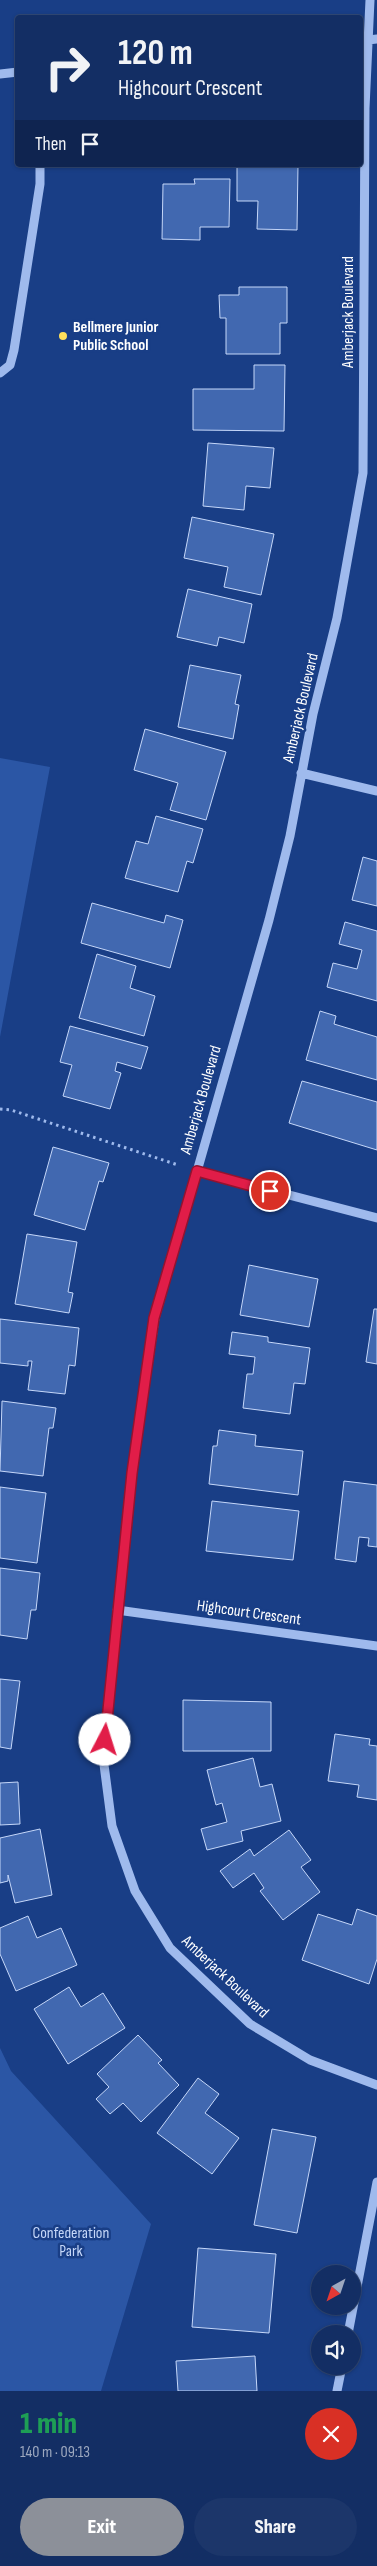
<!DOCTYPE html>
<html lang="en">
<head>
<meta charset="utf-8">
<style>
  :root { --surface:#132e64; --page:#1c366a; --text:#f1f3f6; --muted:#9da8bf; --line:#324a78; --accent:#8c9099 }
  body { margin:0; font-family:"Sofia Sans Condensed",sans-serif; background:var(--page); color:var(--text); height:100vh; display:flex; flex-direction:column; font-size:19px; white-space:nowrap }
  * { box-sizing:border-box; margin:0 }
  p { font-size:16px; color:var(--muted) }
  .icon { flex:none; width:28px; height:28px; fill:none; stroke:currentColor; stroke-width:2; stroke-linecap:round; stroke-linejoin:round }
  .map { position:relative; height:2391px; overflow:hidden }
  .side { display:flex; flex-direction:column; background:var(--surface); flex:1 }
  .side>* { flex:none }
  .guide { position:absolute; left:15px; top:15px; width:348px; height:152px; border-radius:5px; box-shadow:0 1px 4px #0004,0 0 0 1px var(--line); background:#132e64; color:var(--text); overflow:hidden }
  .needle { width:32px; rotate:220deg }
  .tools { position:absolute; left:311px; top:2265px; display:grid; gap:10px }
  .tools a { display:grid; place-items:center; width:50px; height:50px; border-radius:50%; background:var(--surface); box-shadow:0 1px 4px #0004,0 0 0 1px var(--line); font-size:25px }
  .pin { position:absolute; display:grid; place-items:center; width:42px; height:42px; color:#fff; margin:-21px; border:2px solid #fff; border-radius:50%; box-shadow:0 1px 5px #0007 }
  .me { position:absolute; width:55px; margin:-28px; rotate:5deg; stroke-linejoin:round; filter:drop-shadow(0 0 4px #0008) }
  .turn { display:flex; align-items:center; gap:18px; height:105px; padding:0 20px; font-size:22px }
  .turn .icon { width:65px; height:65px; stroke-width:2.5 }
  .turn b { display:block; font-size:35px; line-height:42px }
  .then { display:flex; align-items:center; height:48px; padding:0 20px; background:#0003; gap:10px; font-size:19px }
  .round { display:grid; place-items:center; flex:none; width:52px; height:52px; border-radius:26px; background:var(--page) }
  .overview { display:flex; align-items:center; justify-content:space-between; height:85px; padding:0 20px }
  h1 { font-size:30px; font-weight:800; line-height:38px; color:#1e9e55 }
  .cta { display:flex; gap:10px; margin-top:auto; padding:10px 20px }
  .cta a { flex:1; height:58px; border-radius:30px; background:var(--accent); color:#fff; font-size:20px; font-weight:800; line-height:58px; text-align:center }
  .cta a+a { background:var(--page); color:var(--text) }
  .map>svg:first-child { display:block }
  .green { fill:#2b56a5 }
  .building { fill:#4168b0; stroke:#c5d7f9 }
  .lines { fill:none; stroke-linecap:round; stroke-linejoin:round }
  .path { stroke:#9fbaed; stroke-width:3; stroke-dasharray:2.5 4; stroke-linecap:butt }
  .minor { stroke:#9fbaed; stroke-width:9 }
  .route-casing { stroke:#92132f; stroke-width:12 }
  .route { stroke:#e11d48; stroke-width:9 }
  .poi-dot { fill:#ffe05b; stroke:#193e86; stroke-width:2 }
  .labels { text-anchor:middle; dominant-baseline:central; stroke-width:5; stroke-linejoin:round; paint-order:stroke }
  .street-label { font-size:16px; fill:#fff; stroke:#193e86 }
  .poi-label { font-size:16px; font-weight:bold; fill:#fff; stroke:#193e86; text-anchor:start }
  .park-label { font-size:16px; fill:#c5d7f9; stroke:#193e86 }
</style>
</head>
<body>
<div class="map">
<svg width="377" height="2391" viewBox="0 0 377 2391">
  <rect width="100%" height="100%" fill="#193e86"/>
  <path class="green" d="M 0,758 L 50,767 L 0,1037 Z
    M 0,2048 L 11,2071 L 151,2224 L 101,2391 L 0,2391 Z"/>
  <path class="building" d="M 237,165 L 298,165 L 297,230 L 257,229 L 258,201 L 237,201 Z
    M 194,179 L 230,179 L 229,227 L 200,227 L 200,240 L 162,239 L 163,184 L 195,184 Z
    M 239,287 L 287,287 L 287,323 L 280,323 L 280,354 L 226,354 L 226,318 L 220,318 L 219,295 L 239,295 Z
    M 254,365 L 285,365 L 284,431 L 193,430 L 193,389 L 254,389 Z
    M 208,443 L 274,448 L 270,488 L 246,486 L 244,510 L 203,506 Z
    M 192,517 L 274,534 L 261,595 L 224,587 L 228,567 L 184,558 Z
    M 188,589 L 252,604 L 244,643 L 219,637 L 217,646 L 177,637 Z
    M 190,665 L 241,675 L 235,704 L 239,705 L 233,739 L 178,727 Z
    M 145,729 L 226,752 L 206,820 L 170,810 L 178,783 L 134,770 Z
    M 156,816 L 203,829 L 193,863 L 187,861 L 178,892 L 125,878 L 136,841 L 148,844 Z
    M 363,857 L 377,861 L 377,906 L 352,900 Z
    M 92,903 L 164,923 L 166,915 L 183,920 L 170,968 L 81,943 Z
    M 345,922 L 377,931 L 377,1001 L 327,987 L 333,963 L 357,969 L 362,950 L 339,944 Z
    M 97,954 L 136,966 L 130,988 L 155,996 L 144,1036 L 79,1018 Z
    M 320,1011 L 336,1016 L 334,1024 L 377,1037 L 377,1080 L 306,1060 Z
    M 70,1026 L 148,1047 L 141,1069 L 117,1062 L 115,1071 L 121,1073 L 110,1109 L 63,1096 L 72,1065 L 60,1062 Z
    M 302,1081 L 377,1102 L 377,1150 L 289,1123 Z
    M 53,1147 L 109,1163 L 103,1182 L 99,1181 L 85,1230 L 34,1215 Z
    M 27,1234 L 77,1242 L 68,1292 L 73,1293 L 69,1313 L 15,1304 Z
    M 249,1265 L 318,1279 L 309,1327 L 240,1315 Z
    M 374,1309 L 377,1309 L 377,1364 L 366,1362 Z
    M 0,1319 L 79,1328 L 75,1366 L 69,1365 L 65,1394 L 28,1390 L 32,1361 L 28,1361 L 28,1366 L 0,1363 Z
    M 232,1332 L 268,1337 L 268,1342 L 310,1348 L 305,1384 L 294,1383 L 290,1414 L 243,1408 L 247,1374 L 253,1374 L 255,1357 L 229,1354 Z
    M 2,1401 L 56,1408 L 53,1428 L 49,1428 L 43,1476 L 0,1471 Z
    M 219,1430 L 256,1435 L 255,1446 L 303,1451 L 298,1495 L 209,1484 L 213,1446 L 217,1446 Z
    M 344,1481 L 377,1485 L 377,1547 L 368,1546 L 369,1538 L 359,1537 L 356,1562 L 335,1559 Z
    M 0,1487 L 46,1493 L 37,1563 L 0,1558 Z
    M 212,1501 L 299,1511 L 293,1560 L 206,1551 Z
    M 0,1568 L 40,1573 L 36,1610 L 31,1610 L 27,1639 L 0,1635 Z
    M 0,1679 L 20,1681 L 11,1749 L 0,1747 Z
    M 183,1700 L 271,1702 L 271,1751 L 183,1751 Z
    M 335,1734 L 370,1739 L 369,1745 L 377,1746 L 377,1800 L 357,1797 L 359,1785 L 328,1781 Z
    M 253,1758 L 260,1787 L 272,1784 L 281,1821 L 241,1831 L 243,1841 L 207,1850 L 201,1829 L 227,1822 L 222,1803 L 216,1805 L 207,1770 Z
    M 18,1782 L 20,1824 L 0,1825 L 0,1783 Z
    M 40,1829 L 52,1895 L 15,1903 L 8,1875 L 8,1881 L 0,1883 L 0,1838 Z
    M 289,1830 L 311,1860 L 301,1867 L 320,1892 L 283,1920 L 260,1891 L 264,1888 L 254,1873 L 233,1888 L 220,1871 L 250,1849 L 254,1856 Z
    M 357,1909 L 377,1916 L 377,1959 L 369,1984 L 302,1960 L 318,1914 L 352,1925 Z
    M 28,1916 L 37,1938 L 61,1928 L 77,1965 L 16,1991 L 0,1954 L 0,1928 Z
    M 69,1987 L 81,2007 L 103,1993 L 125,2028 L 68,2064 L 34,2009 Z
    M 138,2035 L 162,2060 L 158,2063 L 179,2085 L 141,2122 L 123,2103 L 110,2114 L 96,2099 L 109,2087 L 97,2074 Z
    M 198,2078 L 219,2094 L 205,2113 L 239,2138 L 212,2174 L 157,2133 Z
    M 272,2129 L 316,2137 L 297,2233 L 254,2225 Z
    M 198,2248 L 276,2254 L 269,2333 L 192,2327 Z
    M 255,2356 L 257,2391 L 178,2391 L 176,2361 Z"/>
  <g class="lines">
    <path class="path" d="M 0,1109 L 11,1110 L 178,1165"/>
    <path class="minor" d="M 370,0 L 365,108 L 363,473 L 337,618 L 313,714 L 290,836 L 269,920 L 155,1318 L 132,1473 L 103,1757 L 112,1826 L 135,1891 L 170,1948 L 250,2024 L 310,2060 L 377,2085
      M 360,41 L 377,39
      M 0,74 L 18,72
      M 0,373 L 10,365 L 14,350 L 40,184 L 40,165
      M 301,773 L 377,791
      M 197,1171 L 377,1218
      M 117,1610 L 377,1646
      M 348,2334 L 377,2182
      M 337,2391 L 342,2366"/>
  </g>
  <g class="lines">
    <g class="route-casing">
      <path id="route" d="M 105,1740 L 132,1473 L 154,1318 L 197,1171 L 270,1191"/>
    </g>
    <use href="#route" class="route"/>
  </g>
  <circle class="poi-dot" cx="63" cy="336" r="5"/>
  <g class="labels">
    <g class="street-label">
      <text transform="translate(348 312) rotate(-90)">Amberjack Boulevard</text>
      <text transform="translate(301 708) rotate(-77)">Amberjack Boulevard</text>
      <text transform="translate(201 1100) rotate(-74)">Amberjack Boulevard</text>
      <text transform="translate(249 1613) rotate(8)">Highcourt Crescent</text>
      <text transform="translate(225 1977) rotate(43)">Amberjack Boulevard</text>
    </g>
    <g class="poi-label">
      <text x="73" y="327">Bellmere Junior<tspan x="73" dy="18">Public School</tspan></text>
    </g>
    <g class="park-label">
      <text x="71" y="2233">Confederation<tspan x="71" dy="18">Park</tspan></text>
    </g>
  </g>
</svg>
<div class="tools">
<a><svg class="needle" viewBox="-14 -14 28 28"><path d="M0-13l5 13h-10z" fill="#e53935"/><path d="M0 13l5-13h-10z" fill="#9da8bf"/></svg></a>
<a><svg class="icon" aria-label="sound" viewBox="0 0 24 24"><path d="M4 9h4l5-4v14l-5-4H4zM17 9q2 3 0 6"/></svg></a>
</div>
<div class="pin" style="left:270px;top:1191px;background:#d93025"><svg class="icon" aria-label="arrive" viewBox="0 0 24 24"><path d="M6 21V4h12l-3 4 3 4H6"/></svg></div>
<svg class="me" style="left:105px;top:1740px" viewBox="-20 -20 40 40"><circle r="19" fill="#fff"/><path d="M0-13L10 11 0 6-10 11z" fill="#e11d48"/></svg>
<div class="guide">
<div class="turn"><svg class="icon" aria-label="right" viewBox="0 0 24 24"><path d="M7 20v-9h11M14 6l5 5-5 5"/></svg><div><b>120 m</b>Highcourt Crescent</div></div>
<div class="then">Then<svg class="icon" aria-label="arrive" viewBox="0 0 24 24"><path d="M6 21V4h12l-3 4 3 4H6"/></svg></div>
</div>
</div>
<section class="side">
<div class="overview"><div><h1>1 min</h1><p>140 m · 09:13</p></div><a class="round" style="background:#d93025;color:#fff"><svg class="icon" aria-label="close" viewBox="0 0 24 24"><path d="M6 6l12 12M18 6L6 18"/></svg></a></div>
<div class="cta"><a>Exit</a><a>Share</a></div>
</section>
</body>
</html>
